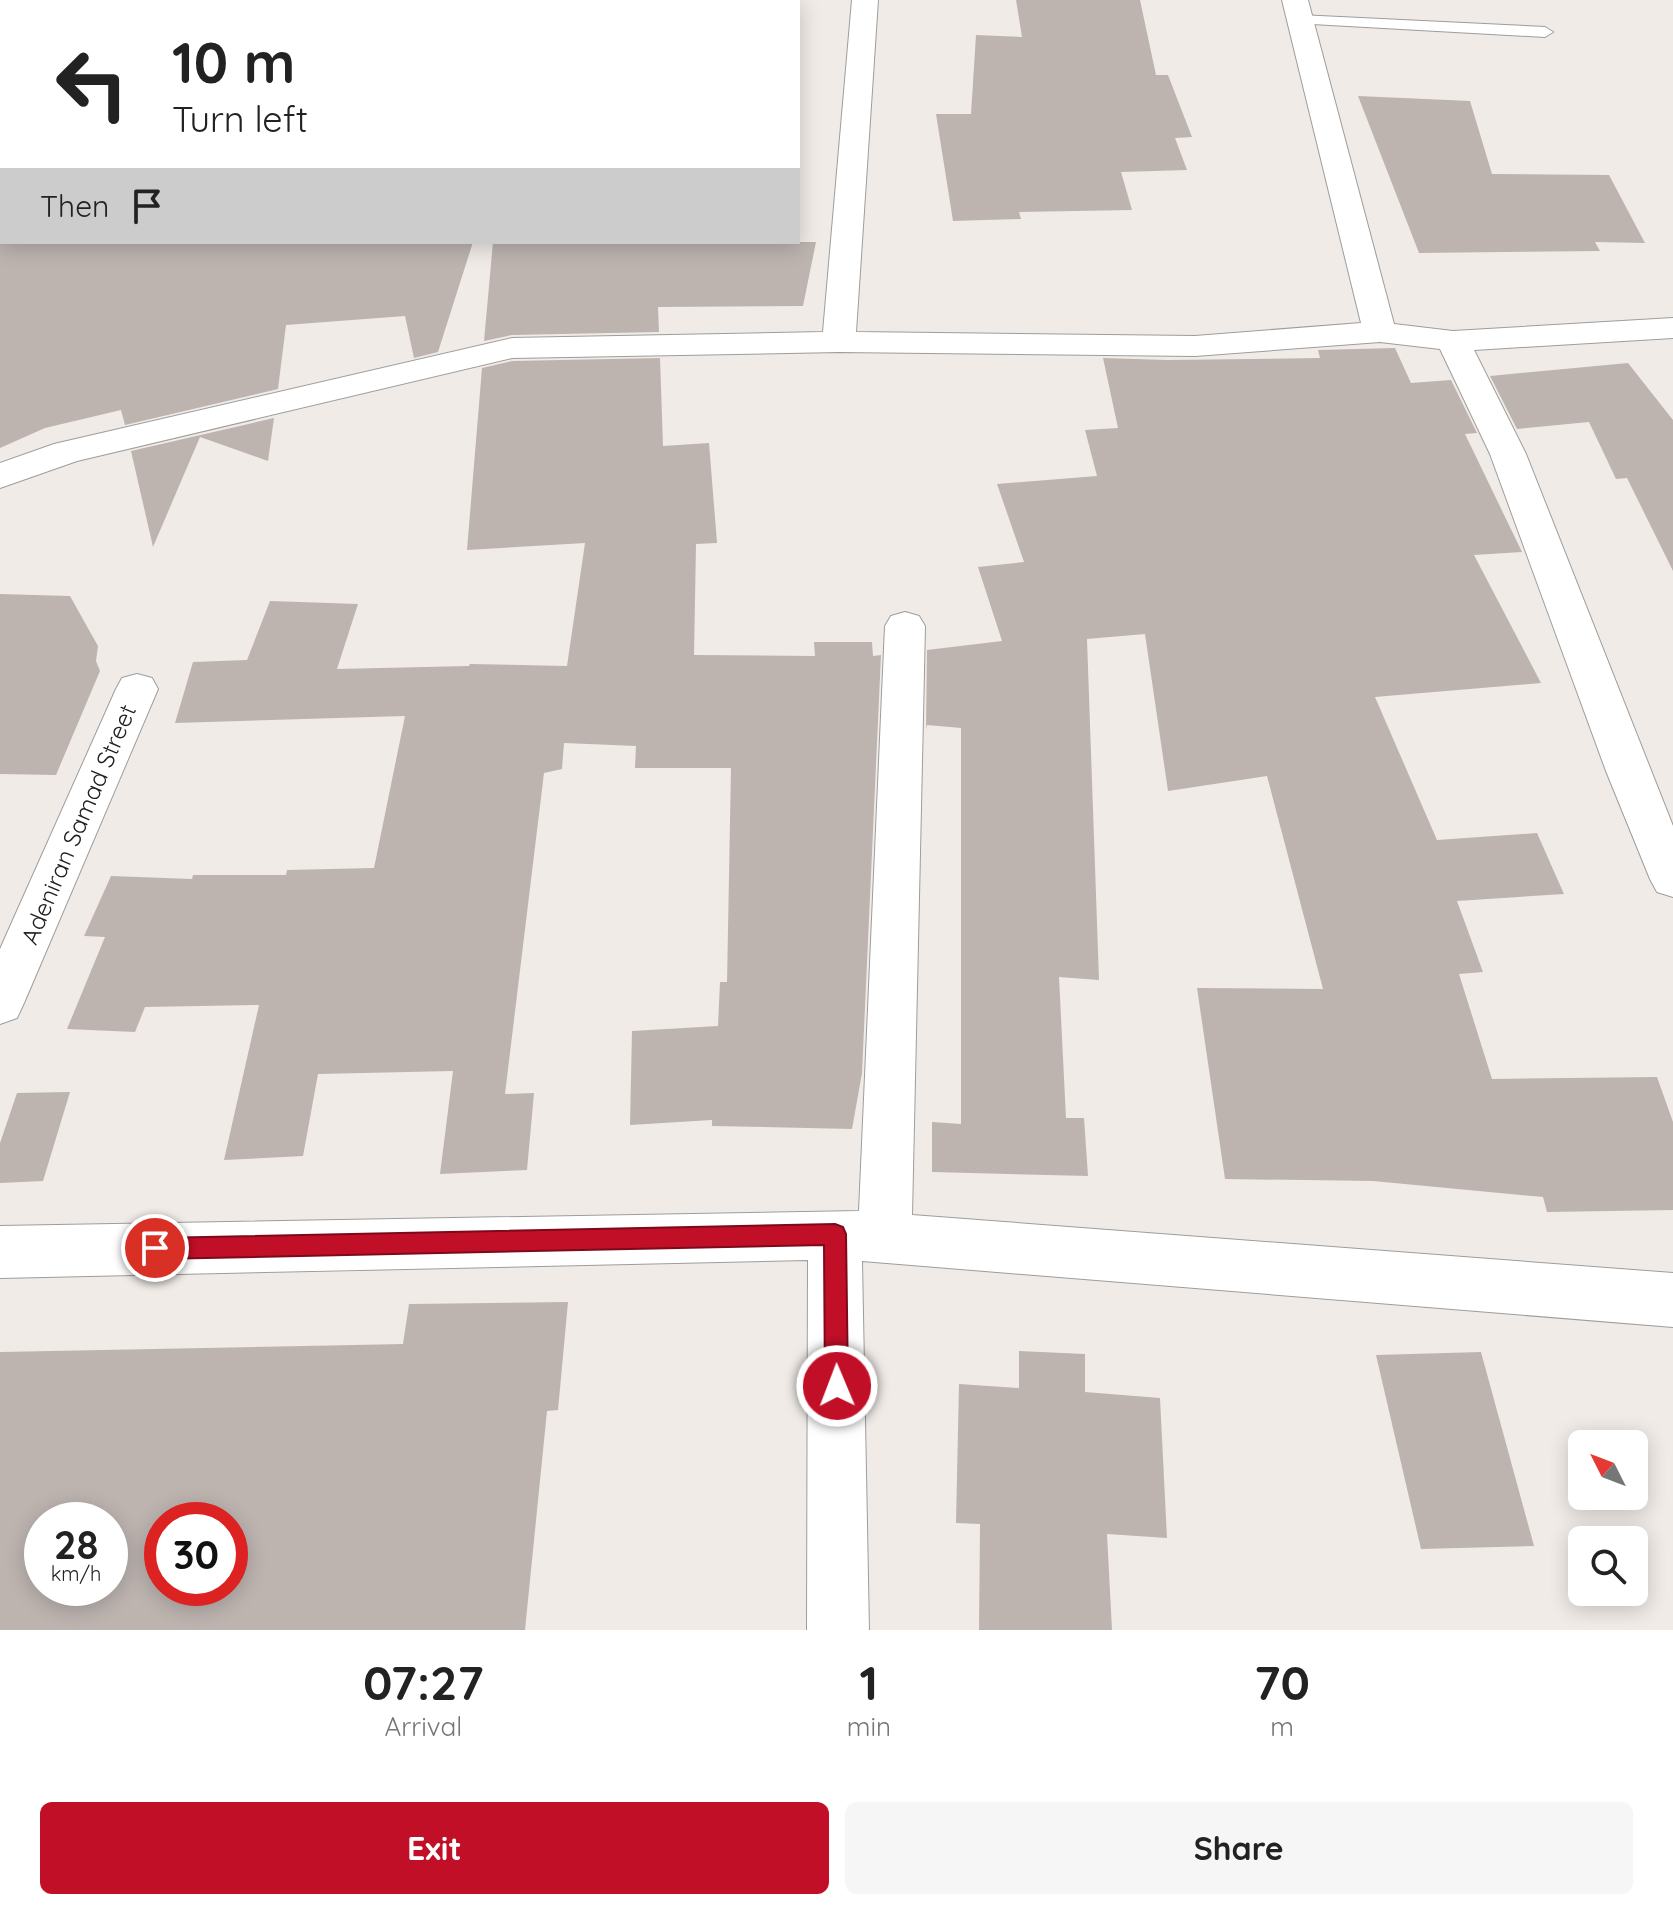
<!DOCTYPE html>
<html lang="en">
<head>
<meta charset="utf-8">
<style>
  :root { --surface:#fff; --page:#f6f6f6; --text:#222; --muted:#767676; --accent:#c10f28 }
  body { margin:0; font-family:Quicksand,sans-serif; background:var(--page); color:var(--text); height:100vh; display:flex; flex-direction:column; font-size:30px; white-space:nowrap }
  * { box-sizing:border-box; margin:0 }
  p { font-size:26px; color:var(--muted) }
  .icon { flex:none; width:44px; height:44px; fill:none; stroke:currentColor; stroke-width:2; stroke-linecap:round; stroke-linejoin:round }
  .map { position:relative; height:1630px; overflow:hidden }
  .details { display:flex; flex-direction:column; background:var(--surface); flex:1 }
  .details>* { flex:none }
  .banner { position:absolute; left:0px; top:0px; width:800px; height:244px; box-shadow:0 4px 20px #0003; background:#fff; color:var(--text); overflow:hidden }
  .needle { width:52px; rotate:312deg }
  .controls { position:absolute; left:1568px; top:1430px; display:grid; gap:16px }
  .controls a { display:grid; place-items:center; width:80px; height:80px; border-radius:12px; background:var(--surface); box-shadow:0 4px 20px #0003; font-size:40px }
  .speed { position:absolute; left:24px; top:1502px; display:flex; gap:16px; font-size:40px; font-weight:700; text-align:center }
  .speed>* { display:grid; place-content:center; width:104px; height:104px; border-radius:50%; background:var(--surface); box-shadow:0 4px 20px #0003; line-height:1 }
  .speed small { font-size:20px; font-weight:400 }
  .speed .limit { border:12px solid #d22; background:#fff; color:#111 }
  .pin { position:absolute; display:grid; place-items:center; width:68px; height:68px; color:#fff; margin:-34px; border:4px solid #fff; border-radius:50%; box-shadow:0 2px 8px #0007 }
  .me { position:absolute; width:88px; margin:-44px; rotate:359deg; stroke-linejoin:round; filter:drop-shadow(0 0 6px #0008) }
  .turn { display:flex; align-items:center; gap:28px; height:168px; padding:0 40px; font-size:36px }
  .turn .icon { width:104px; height:104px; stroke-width:2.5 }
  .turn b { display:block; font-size:56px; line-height:68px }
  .then { display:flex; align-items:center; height:76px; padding:0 40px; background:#0003; gap:16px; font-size:30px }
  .eta { display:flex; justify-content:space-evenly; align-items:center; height:136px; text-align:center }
  .eta b { font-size:48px; font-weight:800; line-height:56px }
  .action { display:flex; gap:16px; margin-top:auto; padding:16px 40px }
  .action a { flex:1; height:92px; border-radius:12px; background:var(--accent); color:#fff; font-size:32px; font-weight:800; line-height:92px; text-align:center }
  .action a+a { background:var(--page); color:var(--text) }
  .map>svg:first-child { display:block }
  .building { fill:#bdb4b0; fill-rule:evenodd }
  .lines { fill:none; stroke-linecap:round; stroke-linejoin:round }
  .lane-casing { stroke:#9d9d9d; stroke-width:2 }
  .street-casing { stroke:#9d9d9d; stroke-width:2 }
  .lane { fill:#fff; fill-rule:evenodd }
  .street { fill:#fff; fill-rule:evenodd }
  .route { fill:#c10f28; stroke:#7d0a1a; stroke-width:2 }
  .labels { text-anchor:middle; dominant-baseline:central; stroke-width:6; stroke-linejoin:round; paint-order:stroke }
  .street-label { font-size:24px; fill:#202020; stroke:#fff }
</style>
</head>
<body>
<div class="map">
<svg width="1673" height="1630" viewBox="0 0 1673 1630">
  <rect width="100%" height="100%" fill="#f0ebe7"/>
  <path class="building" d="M 1016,0 L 1140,0 L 1156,75 L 1168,75 L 1192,137 L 1175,138 L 1187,170 L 1121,172 L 1132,210 L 1019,212 L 1021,219 L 953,221 L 936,114 L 971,114 L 976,35 L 1022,37 Z
    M 1358,96 L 1470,101 L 1492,174 L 1609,175 L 1645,243 L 1595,242 L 1600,251 L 1419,253 Z
    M 0,242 L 473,242 L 438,352 L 414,358 L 405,316 L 286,325 L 278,389 L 125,425 L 121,410 L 45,428 L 0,448 Z
    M 493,242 L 816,242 L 803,306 L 658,307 L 659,332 L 512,335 L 484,341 Z
    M 1395,348 L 1411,383 L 1451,380 L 1477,433 L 1465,434 L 1522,552 L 1474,555 L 1541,683 L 1375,697 L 1437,840 L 1537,833 L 1564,894 L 1457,901 L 1483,972 L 1459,974 L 1492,1079 L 1657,1077 L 1673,1122 L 1673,1210 L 1547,1212 L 1543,1197 L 1373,1181 L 1225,1179 L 1197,988 L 1323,989 L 1267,776 L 1168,791 L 1145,634 L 1087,639 L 1099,980 L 1059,977 L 1066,1118 L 1084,1118 L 1088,1176 L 932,1172 L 932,1122 L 961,1124 L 961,728 L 927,725 L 926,729 L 927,650 L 1002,641 L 978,567 L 1024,562 L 997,484 L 1097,476 L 1085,430 L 1118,428 L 1103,358 L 1167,360 L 1320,358 L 1318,350 Z
    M 660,358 L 663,446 L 709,443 L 717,543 L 696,544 L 694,655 L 815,656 L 814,642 L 872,642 L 873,656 L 881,655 L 862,1073 L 852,1129 L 712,1126 L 712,1120 L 630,1125 L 632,1031 L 718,1026 L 720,982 L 727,982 L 731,768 L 635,768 L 636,746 L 564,743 L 562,769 L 544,773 L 505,1094 L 534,1093 L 527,1170 L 440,1174 L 453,1071 L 318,1074 L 303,1156 L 224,1160 L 259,1005 L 145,1007 L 135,1032 L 67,1029 L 105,937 L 84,936 L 111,876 L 192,879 L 193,875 L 286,875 L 287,870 L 374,868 L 405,716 L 175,723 L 193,662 L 247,660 L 270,601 L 358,604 L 337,669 L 469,666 L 470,664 L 567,666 L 585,543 L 467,550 L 482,368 L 512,361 Z
    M 1628,363 L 1673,420 L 1673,571 L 1627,478 L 1616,479 L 1589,422 L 1517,429 L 1490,376 Z
    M 274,418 L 268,461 L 200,437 L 153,547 L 131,451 Z
    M 0,594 L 70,596 L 98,646 L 96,661 L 100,671 L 56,775 L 0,774 Z
    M 70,1092 L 43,1181 L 0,1183 L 0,1143 L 17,1093 Z
    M 568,1302 L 558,1410 L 547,1411 L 525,1630 L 0,1630 L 0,1352 L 403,1344 L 409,1304 ZM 42,1520 L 110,1520 L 110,1588 L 42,1588 ZM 162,1520 L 230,1520 L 230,1588 L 162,1588 Z
    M 1019,1351 L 1085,1354 L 1085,1392 L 1160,1398 L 1167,1538 L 1107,1534 L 1112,1630 L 979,1630 L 980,1524 L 956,1523 L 959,1384 L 1019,1388 Z
    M 1481,1352 L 1534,1546 L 1421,1549 L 1376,1355 Z"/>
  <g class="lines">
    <g class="lane-casing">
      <path id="lane" d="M 1299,15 L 1545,27 L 1553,32 L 1545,37 L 1294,23 L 1294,17 Z"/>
    </g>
    <g class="street-casing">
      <path id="street" d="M 65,0 L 91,0 L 91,2 L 65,2 Z
        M 569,0 L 595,0 L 596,2 L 570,2 Z
        M 852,0 L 878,0 L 856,332 L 1195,336 L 1361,323 L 1282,0 L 1308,0 L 1394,324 L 1453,331 L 1673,318 L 1673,338 L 1474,350 L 1526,454 L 1673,826 L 1673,897 L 1657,892 L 1650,879 L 1606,771 L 1490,454 L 1440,349 L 1380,342 L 1195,356 L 839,352 L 512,358 L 77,461 L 0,488 L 0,463 L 54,444 L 512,338 L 823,332 Z
        M 0,161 L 2,161 L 2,179 L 0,179 Z
        M 905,612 L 919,616 L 925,626 L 912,1215 L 1673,1273 L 1673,1327 L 862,1261 L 869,1630 L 807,1630 L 808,1260 L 0,1278 L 0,1226 L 859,1211 L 885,626 L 891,616 Z
        M 137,674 L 152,678 L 158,689 L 24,1003 L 17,1018 L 0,1024 L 0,949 L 116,689 L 122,678 Z"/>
    </g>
    <use href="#lane" class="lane"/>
    <use href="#street" class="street"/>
  </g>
  <path class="route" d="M 835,1224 L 843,1227 L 846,1234 L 848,1386 L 845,1395 L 837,1398 L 828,1395 L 825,1386 L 824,1245 L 155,1259 L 147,1256 L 143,1248 L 147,1241 L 155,1238 Z"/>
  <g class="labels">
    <g class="street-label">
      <text transform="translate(78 824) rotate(-67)">Adeniran Samad Street</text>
    </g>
  </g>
</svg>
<div class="controls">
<a><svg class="needle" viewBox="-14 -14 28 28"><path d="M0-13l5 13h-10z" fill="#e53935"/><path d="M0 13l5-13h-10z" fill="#767676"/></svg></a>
<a><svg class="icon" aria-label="search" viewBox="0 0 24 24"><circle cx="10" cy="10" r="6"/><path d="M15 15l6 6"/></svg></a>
</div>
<div class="speed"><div>28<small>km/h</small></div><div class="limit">30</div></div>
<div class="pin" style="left:155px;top:1248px;background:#d93025"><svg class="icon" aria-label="arrive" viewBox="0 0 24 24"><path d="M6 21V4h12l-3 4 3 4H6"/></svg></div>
<svg class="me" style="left:837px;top:1386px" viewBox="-20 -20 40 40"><circle r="17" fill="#c10f28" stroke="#fff" stroke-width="3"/><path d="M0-11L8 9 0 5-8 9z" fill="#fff"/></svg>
<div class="banner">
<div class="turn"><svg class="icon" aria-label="left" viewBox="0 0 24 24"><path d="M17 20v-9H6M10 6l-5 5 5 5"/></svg><div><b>10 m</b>Turn left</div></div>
<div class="then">Then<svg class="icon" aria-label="arrive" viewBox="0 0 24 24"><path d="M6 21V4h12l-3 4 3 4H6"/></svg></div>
</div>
</div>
<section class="details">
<div class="eta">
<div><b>07:27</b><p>Arrival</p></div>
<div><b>1</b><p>min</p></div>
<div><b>70</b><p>m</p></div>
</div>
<div class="action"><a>Exit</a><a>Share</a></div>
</section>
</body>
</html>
